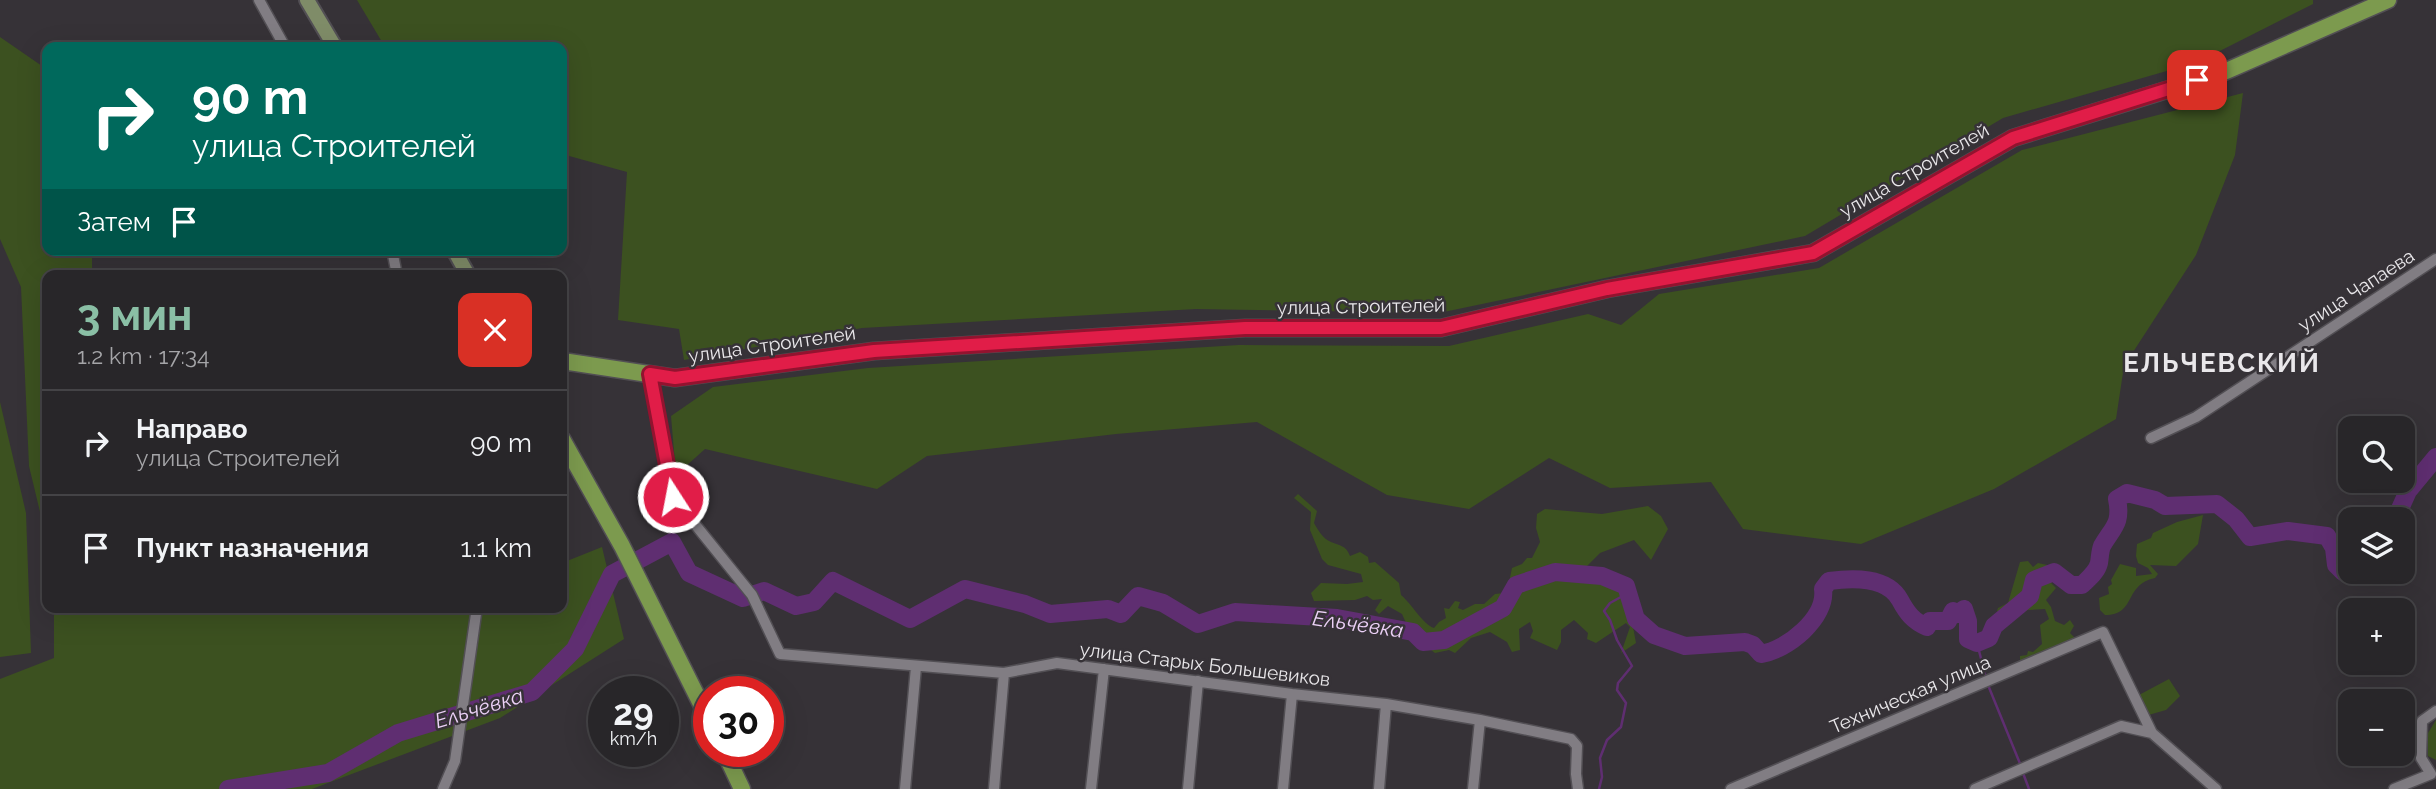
<!DOCTYPE html>
<html lang="ru">
<head>
<meta charset="utf-8">
<style>
  :root { --surface:#282629; --page:#343235; --text:#f1f3f6; --muted:#a5a5a8; --line:#444346; --accent:#8abfa5 }
  body { margin:0; font-family:Raleway,sans-serif; background:var(--page); color:var(--text); height:100vh; display:flex; flex-direction:column; font-size:26px; white-space:nowrap }
  * { box-sizing:border-box; margin:0 }
  p { font-size:23px; color:var(--muted) }
  .icon { flex:none; width:38px; height:38px; fill:none; stroke:currentColor; stroke-width:2; stroke-linecap:round; stroke-linejoin:round }
  .map { position:relative; flex:1; overflow:hidden }
  .details { position:absolute; left:42px; top:270px; width:525px; height:343px; display:flex; flex-direction:column; background:var(--surface); border-radius:14px; box-shadow:0 7px 28px #0002,0 0 0 2px var(--line) }
  .details>* { flex:none }
  .banner { position:absolute; left:42px; top:42px; width:525px; height:214px; border-radius:14px; box-shadow:0 7px 28px #0002,0 0 0 2px var(--line); background:#00695c; color:#fff; overflow:hidden }
  .controls { position:absolute; left:2338px; top:416px; display:grid; gap:14px }
  .controls a { display:grid; place-items:center; width:77px; height:77px; border-radius:14px; background:var(--surface); box-shadow:0 7px 28px #0002,0 0 0 2px var(--line); font-size:35px }
  .speed { position:absolute; left:588px; top:676px; display:flex; gap:14px; font-size:35px; font-weight:700; text-align:center }
  .speed>* { display:grid; place-content:center; width:91px; height:91px; border-radius:50%; background:var(--surface); box-shadow:0 7px 28px #0002,0 0 0 2px var(--line); line-height:1 }
  .speed small { font-size:18px; font-weight:400 }
  .speed .limit { border:10px solid #d22; background:#fff; color:#111 }
  .pin { position:absolute; display:grid; place-items:center; width:60px; height:60px; color:#fff; margin:-30px; border-radius:14px; box-shadow:0 4px 10px #0006 }
  .me { position:absolute; width:77px; margin:-38px; rotate:349deg; stroke-linejoin:round; filter:drop-shadow(0 0 5px #0008) }
  .turn { display:flex; align-items:center; gap:24px; height:147px; padding:0 35px; font-size:32px }
  .turn .icon { width:91px; height:91px; stroke-width:2.5 }
  .turn b { display:block; font-size:49px; line-height:60px }
  .then { display:flex; align-items:center; height:66px; padding:0 35px; background:#0003; gap:14px; font-size:26px }
  .round { display:grid; place-items:center; flex:none; width:74px; height:74px; border-radius:14px; background:var(--page) }
  .headline { display:flex; align-items:center; justify-content:space-between; height:119px; padding:0 35px }
  h1 { font-size:42px; font-weight:700; line-height:52px; color:var(--accent) }
  ul { padding:0; list-style:none }
  li { display:flex; align-items:center; gap:21px; height:105px; padding:0 35px; border-top:2px solid var(--line) }
  li div { flex:1 }
  li b { display:block; font-size:26px }
  li em { font-style:normal }
  .map>svg:first-child { display:block }
  .green { fill:#3c5120 }
  .lines { fill:none; stroke-linecap:round; stroke-linejoin:round }
  .stream { stroke:#5f2e71; stroke-width:2.5 }
  .river { stroke:#5f2e71; stroke-width:18 }
  .street-casing { stroke:#524f54; stroke-width:13 }
  .secondary-casing { stroke:#524f54; stroke-width:18 }
  .primary-casing { stroke:#524f54; stroke-width:19 }
  .street { stroke:#817d83; stroke-width:10 }
  .secondary { stroke:#7f8c68; stroke-width:14 }
  .primary { stroke:#7c9a4e; stroke-width:16 }
  .route-casing { stroke:#92132f; stroke-width:18 }
  .route { stroke:#e11d48; stroke-width:12 }
  .labels { text-anchor:middle; dominant-baseline:central; stroke-width:5; stroke-linejoin:round; paint-order:stroke }
  .street-label { font-size:19px; fill:#e9e7ea; stroke:#363237 }
  .water-label { font-size:21px; font-style:italic; fill:#ecd1f7; stroke:#363237 }
  .district-label { font-size:26px; font-weight:bold; letter-spacing:2px; fill:#e9e7ea; stroke:#363237 }
</style>
</head>
<body>
<div class="map">
<svg width="2436" height="789" viewBox="0 0 2436 789">
  <rect width="100%" height="100%" fill="#363237"/>
  <path class="green" d="M 357,0 L 2313,0 L 2313,4 L 2198,62 L 2003,118 L 1805,236 L 1439,313 L 1196,309 L 862,328 L 684,360 L 679,329 L 618,320 L 627,172 L 562,154 L 562,47 L 385,47 Z
    M 0,37 L 42,66 L 47,95 L 47,250 L 92,250 L 92,275 L 47,275 L 47,541 L 29,466 L 21,287 L 0,239 Z
    M 2243,93 L 2235,155 L 2196,255 L 2124,366 L 2116,419 L 1994,489 L 1861,544 L 1743,529 L 1711,482 L 1610,488 L 1549,458 L 1469,509 L 1387,495 L 1257,422 L 1116,434 L 927,456 L 877,489 L 705,449 L 676,475 L 671,416 L 713,387 L 868,368 L 1239,345 L 1449,346 L 1588,314 L 1621,325 L 1659,294 L 1819,268 L 2022,150 Z
    M 0,402 L 26,513 L 31,653 L 0,657 Z
    M 1298,494 L 1317,511 L 1314,523 C 1318,530 1323,539 1331,542 C 1340,546 1346,545 1350,556 L 1360,552 L 1368,557 L 1369,563 L 1375,562 L 1399,583 L 1401,595 C 1412,604 1423,625 1434,628 L 1439,622 L 1446,618 L 1444,608 L 1449,609 L 1455,601 L 1460,602 L 1458,608 L 1463,610 L 1475,604 L 1484,604 L 1495,594 L 1504,593 L 1508,587 L 1512,568 L 1522,564 L 1527,558 L 1532,558 L 1540,542 L 1536,528 L 1537,514 L 1545,509 L 1602,514 L 1648,506 L 1661,516 L 1668,529 L 1651,560 L 1634,540 L 1600,553 L 1587,566 L 1601,569 L 1624,578 L 1636,643 L 1621,653 L 1630,627 L 1626,623 L 1596,643 L 1587,639 L 1588,633 L 1574,620 L 1561,630 L 1561,642 L 1557,650 L 1530,638 L 1533,631 L 1530,622 L 1519,629 L 1520,650 L 1512,652 L 1507,642 L 1490,632 L 1471,638 L 1455,653 L 1449,650 L 1435,653 L 1412,636 L 1402,614 L 1388,606 L 1379,614 L 1375,610 L 1382,599 L 1373,600 L 1367,596 L 1355,600 L 1314,601 L 1311,593 L 1321,583 L 1347,584 L 1363,582 L 1361,574 L 1328,565 L 1322,559 L 1310,530 L 1311,512 L 1294,498 Z
    M 2203,515 L 2198,544 L 2176,566 L 2150,565 L 2158,574 L 2155,578 C 2123,585 2137,615 2105,615 L 2100,610 L 2099,598 L 2109,594 L 2108,587 L 2112,584 L 2111,580 L 2120,564 L 2136,568 L 2136,576 L 2152,574 L 2148,568 L 2138,563 L 2136,556 L 2137,544 L 2151,538 L 2153,533 L 2177,522 Z
    M 602,547 L 624,639 L 500,718 L 312,789 L 0,789 L 0,679 L 54,658 L 54,607 L 562,607 L 562,563 Z
    M 2028,561 L 2033,567 L 2038,563 L 2052,566 L 2057,571 L 2057,578 L 2051,583 L 2056,588 L 2046,600 L 2051,607 L 2055,621 L 2064,625 L 2070,620 L 2074,626 L 2070,633 L 2076,639 L 2031,659 L 2020,661 L 2020,656 L 2027,655 L 2028,651 L 2033,652 L 2042,644 L 2040,625 L 2049,619 L 2045,609 L 2028,610 L 2009,618 L 2005,614 L 2006,609 L 2001,613 L 1997,611 L 1998,608 L 2008,603 L 2020,562 Z
    M 2169,679 L 2180,696 L 2166,710 L 2145,716 L 2137,696 Z
    M 2436,720 L 2436,760 L 2428,756 L 2428,733 Z"/>
  <g class="lines">
    <path class="stream" d="M 1977,643 L 1986,678
      M 1988,685 L 2021,766
      M 2023,773 L 2029,789
      M 1599,789 L 1602,777 L 1600,758 L 1607,740 L 1621,727 L 1626,703 L 1617,690 L 1618,683 L 1632,666 L 1617,640 L 1610,620 L 1604,611 L 1610,603 L 1628,593"/>
    <path class="river" d="M 2395,520 L 2408,491 L 2436,457
      M 228,789 L 328,773 L 398,733 L 532,692 L 575,649 L 612,574 L 672,542 L 689,573 L 743,598 L 764,591 L 796,606 L 814,602 L 833,581 L 910,619 L 965,589 L 1025,604 L 1050,614 L 1108,609 L 1121,614 L 1138,596 L 1163,603 L 1198,624 L 1235,612 L 1337,618 L 1413,632 L 1423,642 L 1444,640 L 1503,608 L 1516,585 L 1555,572 L 1602,576 L 1626,586 L 1636,619 L 1654,635 L 1685,646 L 1745,642 L 1753,645 L 1761,654 C 1787,650 1827,618 1823,589 L 1829,581 C 1852,578 1887,576 1900,600 C 1907,613 1913,621 1927,627 L 1930,621 L 1948,621 L 1953,611 L 1957,614 L 1964,609 L 1968,621 L 1968,639 L 1977,643 L 1989,638 L 1994,626 L 2030,596 L 2034,580 L 2054,572 L 2071,585 L 2082,585 C 2088,579 2097,572 2099,563 C 2100,557 2100,551 2102,546 C 2113,527 2122,524 2117,499 L 2127,493 L 2155,500 L 2165,506 L 2217,504 L 2236,519 L 2250,537 L 2288,531 L 2327,536 L 2334,548 L 2336,565 L 2343,572 L 2350,571"/>
    <g class="street-casing">
      <path id="street" d="M 259,0 L 285,47
        M 392,250 L 397,275
        M 650,375 L 673,497 L 752,595 L 780,654 L 1004,673 L 1057,663 L 1292,694 L 1386,704 L 1480,720 L 1571,739 L 1577,746 L 1576,774 L 1578,789
        M 2151,438 L 2196,417 L 2436,259
        M 443,789 L 455,761 L 477,607
        M 905,789 L 916,667
        M 994,789 L 1004,673
        M 1091,789 L 1104,669
        M 1188,789 L 1198,681
        M 1283,789 L 1292,694
        M 1379,789 L 1386,704
        M 1473,789 L 1480,720
        M 1731,789 L 2103,632 L 2152,733 L 2216,789
        M 1975,789 L 2121,726 L 2152,733
        M 2394,789 L 2431,774 L 2421,758 L 2422,721 L 2436,711"/>
    </g>
    <g class="secondary-casing">
      <path id="secondary" d="M 307,0 L 335,47
        M 454,250 L 468,275"/>
    </g>
    <g class="primary-casing">
      <path id="primary" d="M 562,364 L 569,362 L 675,378 L 874,351 L 1245,328 L 1441,328 L 1607,289 L 1813,253 L 2013,138 L 2224,72 L 2388,0
        M 562,439 L 622,546 L 709,720
        M 724,751 L 742,789"/>
    </g>
    <use href="#street" class="street"/>
    <use href="#secondary" class="secondary"/>
    <use href="#primary" class="primary"/>
  </g>
  <g class="lines">
    <g class="route-casing">
      <path id="route" d="M 673,497 L 650,374 L 675,378 L 874,351 L 1245,328 L 1441,328 L 1607,289 L 1813,253 L 2013,138 L 2197,80"/>
    </g>
    <use href="#route" class="route"/>
  </g>
  <g class="labels">
    <g class="street-label">
      <text transform="translate(1914 170) rotate(-30)">улица Строителей</text>
      <text transform="translate(2356 290) rotate(-33)">улица Чапаева</text>
      <text transform="translate(1361 306) rotate(-1)">улица Строителей</text>
      <text transform="translate(772 344) rotate(-8)">улица Строителей</text>
      <text transform="translate(1205 664) rotate(7)">улица Старых Большевиков</text>
      <text transform="translate(1910 694) rotate(-23)">Техническая улица</text>
    </g>
    <g class="water-label">
      <text transform="translate(1358 624) rotate(8)">Ельчёвка</text>
      <text transform="translate(479 708) rotate(-17)">Ельчёвка</text>
    </g>
    <g class="district-label">
      <text x="2222" y="363">ЕЛЬЧЕВСКИЙ</text>
    </g>
  </g>
</svg>
<div class="controls">
<a><svg class="icon" aria-label="search" viewBox="0 0 24 24"><circle cx="10" cy="10" r="6"/><path d="M15 15l6 6"/></svg></a>
<a><svg class="icon" aria-label="layers" viewBox="0 0 24 24"><path d="M12 4l9 5-9 5-9-5zM3 14l9 5 9-5"/></svg></a>
<a>+</a>
<a>−</a>
</div>
<div class="speed"><div>29<small>km/h</small></div><div class="limit">30</div></div>
<div class="pin" style="left:2197px;top:80px;background:#d93025"><svg class="icon" aria-label="arrive" viewBox="0 0 24 24"><path d="M6 21V4h12l-3 4 3 4H6"/></svg></div>
<svg class="me" style="left:673px;top:497px" viewBox="-20 -20 40 40"><circle r="17" fill="#e11d48" stroke="#fff" stroke-width="3"/><path d="M0-11L8 9 0 5-8 9z" fill="#fff"/></svg>
<div class="banner">
<div class="turn"><svg class="icon" aria-label="right" viewBox="0 0 24 24"><path d="M7 20v-9h11M14 6l5 5-5 5"/></svg><div><b>90 m</b>улица Строителей</div></div>
<div class="then">Затем<svg class="icon" aria-label="arrive" viewBox="0 0 24 24"><path d="M6 21V4h12l-3 4 3 4H6"/></svg></div>
</div>
<section class="details">
<div class="headline"><div><h1>3 мин</h1><p>1.2 km · 17:34</p></div><a class="round" style="background:#d93025;color:#fff"><svg class="icon" aria-label="close" viewBox="0 0 24 24"><path d="M6 6l12 12M18 6L6 18"/></svg></a></div>
<ul>
<li><svg class="icon" aria-label="right" viewBox="0 0 24 24"><path d="M7 20v-9h11M14 6l5 5-5 5"/></svg><div><b>Направо</b><p>улица Строителей</p></div><em>90 m</em></li>
<li><svg class="icon" aria-label="arrive" viewBox="0 0 24 24"><path d="M6 21V4h12l-3 4 3 4H6"/></svg><div><b>Пункт назначения</b></div><em>1.1 km</em></li>
</ul>
</section>
</div>
</body>
</html>
